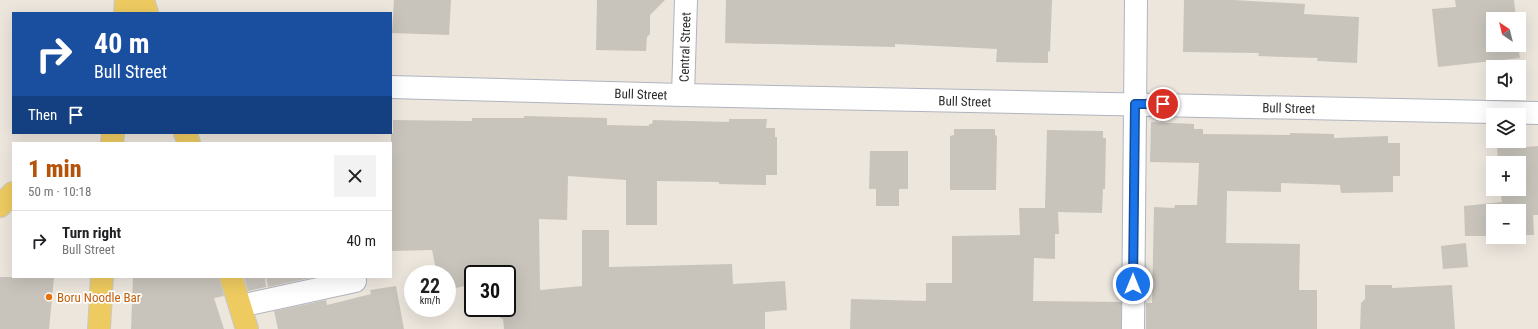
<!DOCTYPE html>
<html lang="en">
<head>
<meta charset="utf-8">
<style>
  :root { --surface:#fff; --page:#f2f2f2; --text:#202124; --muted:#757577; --line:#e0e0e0; --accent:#b45309 }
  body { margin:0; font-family:"Roboto Condensed",sans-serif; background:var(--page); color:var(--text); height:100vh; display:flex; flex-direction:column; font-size:15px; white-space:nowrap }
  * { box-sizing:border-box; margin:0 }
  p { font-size:13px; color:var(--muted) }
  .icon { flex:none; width:22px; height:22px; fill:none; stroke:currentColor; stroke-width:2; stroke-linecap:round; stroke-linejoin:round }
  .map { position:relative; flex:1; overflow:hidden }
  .sheet { position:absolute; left:12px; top:142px; width:380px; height:136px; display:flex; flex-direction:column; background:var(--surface); border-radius:0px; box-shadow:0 4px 16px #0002 }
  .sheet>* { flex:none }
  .guide { position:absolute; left:12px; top:12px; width:380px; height:122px; border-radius:0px; box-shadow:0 4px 16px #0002; background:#1a4fa0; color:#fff; overflow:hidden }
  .needle { width:26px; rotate:325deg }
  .fabs { position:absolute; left:1486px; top:12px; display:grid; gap:8px }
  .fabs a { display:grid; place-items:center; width:40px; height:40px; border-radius:0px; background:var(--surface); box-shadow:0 4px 16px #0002; font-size:20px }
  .speed { position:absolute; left:404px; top:265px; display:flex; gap:8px; font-size:20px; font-weight:700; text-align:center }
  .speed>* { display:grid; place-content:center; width:52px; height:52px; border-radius:50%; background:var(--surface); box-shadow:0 4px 16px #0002; line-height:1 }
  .speed small { font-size:10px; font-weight:400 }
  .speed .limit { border:2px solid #111; border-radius:6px; background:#fff; color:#111 }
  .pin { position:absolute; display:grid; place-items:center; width:34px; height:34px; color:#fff; margin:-17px; border:2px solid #fff; border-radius:50%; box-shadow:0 1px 4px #0007 }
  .me { position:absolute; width:44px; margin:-22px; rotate:0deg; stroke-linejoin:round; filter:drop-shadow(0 0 3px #0008) }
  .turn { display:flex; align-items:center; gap:14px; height:84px; padding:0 16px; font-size:18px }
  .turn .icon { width:52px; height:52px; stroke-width:2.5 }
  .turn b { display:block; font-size:28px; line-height:34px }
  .then { display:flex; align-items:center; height:38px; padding:0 16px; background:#0003; gap:8px; font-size:15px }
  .round { display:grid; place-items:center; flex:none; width:42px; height:42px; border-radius:0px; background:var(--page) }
  .headline { display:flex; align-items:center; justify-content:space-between; height:68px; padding:0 16px }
  h1 { font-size:24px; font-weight:800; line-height:30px; color:var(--accent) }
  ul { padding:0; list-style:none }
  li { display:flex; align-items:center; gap:12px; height:60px; padding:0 16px; border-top:1px solid var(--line) }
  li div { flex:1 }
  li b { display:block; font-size:15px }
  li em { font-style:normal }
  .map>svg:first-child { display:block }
  .building { fill:#c8c4bc }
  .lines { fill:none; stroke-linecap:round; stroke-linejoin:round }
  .minor-casing { stroke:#b1b4be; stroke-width:24 }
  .major-casing { stroke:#c8c8c8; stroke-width:24 }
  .minor { stroke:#fff; stroke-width:22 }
  .major { stroke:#eecb61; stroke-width:22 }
  .route-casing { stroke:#114b97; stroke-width:10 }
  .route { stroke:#1a73e8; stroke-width:7 }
  .food-dot { fill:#e8710a; stroke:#fff; stroke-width:1.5 }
  .labels { text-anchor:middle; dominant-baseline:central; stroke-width:3.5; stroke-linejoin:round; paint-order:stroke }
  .street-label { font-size:13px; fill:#2b2b2b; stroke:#fff }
  .food-label { font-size:13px; fill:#c56008; stroke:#fff; text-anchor:start }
</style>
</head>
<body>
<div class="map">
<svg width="1538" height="329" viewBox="0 0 1538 329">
  <rect width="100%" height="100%" fill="#ece6dd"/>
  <path class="building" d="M 394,0 L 451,0 L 449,35 L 392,33 Z
    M 597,0 L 665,0 L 650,15 L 650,34 L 647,37 L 646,51 L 596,50 Z
    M 726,0 L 1052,0 L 1050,52 L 1048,51 L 1048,63 L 996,62 L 997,49 L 895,44 L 895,47 L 725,43 Z
    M 1184,0 L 1234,0 L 1305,4 L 1304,14 L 1359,17 L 1357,63 L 1317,61 L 1318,58 L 1258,56 L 1259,53 L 1183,52 Z
    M 1455,0 L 1514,0 L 1516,19 L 1493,19 L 1493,45 L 1518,45 L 1520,58 L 1438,67 L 1432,9 L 1456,7 Z
    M 524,116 L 607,118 L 607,125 L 649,126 L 649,124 L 652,124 L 653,120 L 729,122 L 729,119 L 767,119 L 766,128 L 775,128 L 775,137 L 777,137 L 777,175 L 766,175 L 766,185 L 719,184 L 719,182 L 657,181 L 657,225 L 626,225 L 626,180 L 568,176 L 567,220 L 539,219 L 540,290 L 582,286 L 582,230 L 609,230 L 609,267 L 732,264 L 733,284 L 785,281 L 787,310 L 765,312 L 765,329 L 504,329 L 503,319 L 497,316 L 497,308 L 507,308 L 507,274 L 473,274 L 473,284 L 447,290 L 447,274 L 437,274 L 432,250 L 391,251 L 391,133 L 393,133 L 393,120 L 472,121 L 472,118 L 524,118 Z
    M 1151,122 L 1194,124 L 1194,129 L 1203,129 L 1203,134 L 1290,135 L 1290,133 L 1334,134 L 1334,138 L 1388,136 L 1388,143 L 1400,143 L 1400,176 L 1393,176 L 1393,192 L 1341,193 L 1340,185 L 1281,183 L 1281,192 L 1227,191 L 1226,243 L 1300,244 L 1299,290 L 1317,290 L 1317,329 L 1146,329 L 1146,303 L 1152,303 L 1154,207 L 1174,208 L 1175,205 L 1197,205 L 1199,163 L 1150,162 Z
    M 954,129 L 995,129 L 995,135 L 997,136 L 996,190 L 950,190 L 950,136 L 954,135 Z
    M 1047,130 L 1103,131 L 1103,138 L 1106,138 L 1105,189 L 1103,189 L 1102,213 L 1058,212 L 1059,234 L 1055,234 L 1055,259 L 1034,258 L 1033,301 L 1121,302 L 1121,329 L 850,329 L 851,299 L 926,301 L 926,283 L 952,283 L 952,236 L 1020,235 L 1019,208 L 1045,208 Z
    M 1524,143 L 1524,147 L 1538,146 L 1538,215 L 1533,215 L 1534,235 L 1519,235 L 1519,211 L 1493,211 L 1493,236 L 1465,236 L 1464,206 L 1502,202 L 1500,189 L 1519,189 L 1519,163 L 1498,163 L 1497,146 Z
    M 870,151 L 908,151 L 908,189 L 899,189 L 899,206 L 876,206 L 876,189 L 869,189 Z
    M 1466,243 L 1468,267 L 1443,269 L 1441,246 Z
    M 0,277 L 54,277 L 49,329 L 0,329 Z
    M 133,277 L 219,277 L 224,296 L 214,298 L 224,329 L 131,329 Z
    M 244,277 L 265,277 L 266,287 L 248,291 Z
    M 266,277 L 315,277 L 268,287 Z
    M 1365,285 L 1392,285 L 1392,288 L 1452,285 L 1455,329 L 1360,329 L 1361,303 L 1365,299 Z
    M 396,286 L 404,329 L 278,329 L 274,311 L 326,300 L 327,305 L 371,294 L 370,290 Z"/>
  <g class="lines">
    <g class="minor-casing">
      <g id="minor">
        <path id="s1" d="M 391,87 L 683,95 L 1538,113"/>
        <path id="s2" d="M 683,95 L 686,0"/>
        <path d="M 240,306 L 355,281"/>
        <path d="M 1133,329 L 1136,0"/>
      </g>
    </g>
    <g class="major-casing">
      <path id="major" d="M 143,0 L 147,13
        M 125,13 L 126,0
        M 185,133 L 189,143
        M 112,143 L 113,133
        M 0,206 L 13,193
        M 231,277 L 247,329
        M 99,329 L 102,277"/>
    </g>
    <use href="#minor" class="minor"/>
    <use href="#major" class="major"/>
  </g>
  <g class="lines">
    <g class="route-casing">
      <path id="route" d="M 1133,284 L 1135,104 L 1163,104"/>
    </g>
    <use href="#route" class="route"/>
  </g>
  <circle class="food-dot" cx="49" cy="297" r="4"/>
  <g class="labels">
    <g class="street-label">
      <text stroke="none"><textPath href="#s2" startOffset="48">Central Street</textPath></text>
      <text stroke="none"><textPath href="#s1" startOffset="250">Bull Street</textPath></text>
      <text stroke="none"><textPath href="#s1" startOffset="574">Bull Street</textPath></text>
      <text stroke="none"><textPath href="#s1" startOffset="898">Bull Street</textPath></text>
    </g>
    <g class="food-label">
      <text x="57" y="297">Boru Noodle Bar</text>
    </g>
  </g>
</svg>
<div class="fabs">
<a><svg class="needle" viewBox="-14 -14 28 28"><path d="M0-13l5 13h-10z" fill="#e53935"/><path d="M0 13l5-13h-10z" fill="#757577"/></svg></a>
<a><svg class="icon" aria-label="sound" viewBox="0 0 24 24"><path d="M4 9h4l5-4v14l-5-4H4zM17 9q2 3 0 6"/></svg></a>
<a><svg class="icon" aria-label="layers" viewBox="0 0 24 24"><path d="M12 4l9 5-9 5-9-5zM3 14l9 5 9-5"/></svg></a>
<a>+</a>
<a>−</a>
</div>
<div class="speed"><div>22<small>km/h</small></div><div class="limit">30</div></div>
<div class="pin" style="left:1163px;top:104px;background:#d93025"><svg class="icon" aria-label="arrive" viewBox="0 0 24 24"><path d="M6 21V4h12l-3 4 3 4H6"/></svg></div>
<svg class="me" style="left:1133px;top:284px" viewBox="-20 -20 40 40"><circle r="17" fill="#1a73e8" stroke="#fff" stroke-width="3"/><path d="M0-11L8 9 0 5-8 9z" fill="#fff"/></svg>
<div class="guide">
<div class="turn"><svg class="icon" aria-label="right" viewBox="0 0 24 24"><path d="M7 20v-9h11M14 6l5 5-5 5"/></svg><div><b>40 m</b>Bull Street</div></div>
<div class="then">Then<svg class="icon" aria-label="arrive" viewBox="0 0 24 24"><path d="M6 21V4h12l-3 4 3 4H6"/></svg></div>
</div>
<section class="sheet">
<div class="headline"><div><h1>1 min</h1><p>50 m · 10:18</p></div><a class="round"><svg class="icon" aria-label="close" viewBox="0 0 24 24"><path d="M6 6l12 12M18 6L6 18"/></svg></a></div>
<ul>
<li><svg class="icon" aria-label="right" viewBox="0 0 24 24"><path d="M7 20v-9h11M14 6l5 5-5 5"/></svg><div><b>Turn right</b><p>Bull Street</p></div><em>40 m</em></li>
</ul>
</section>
</div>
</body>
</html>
